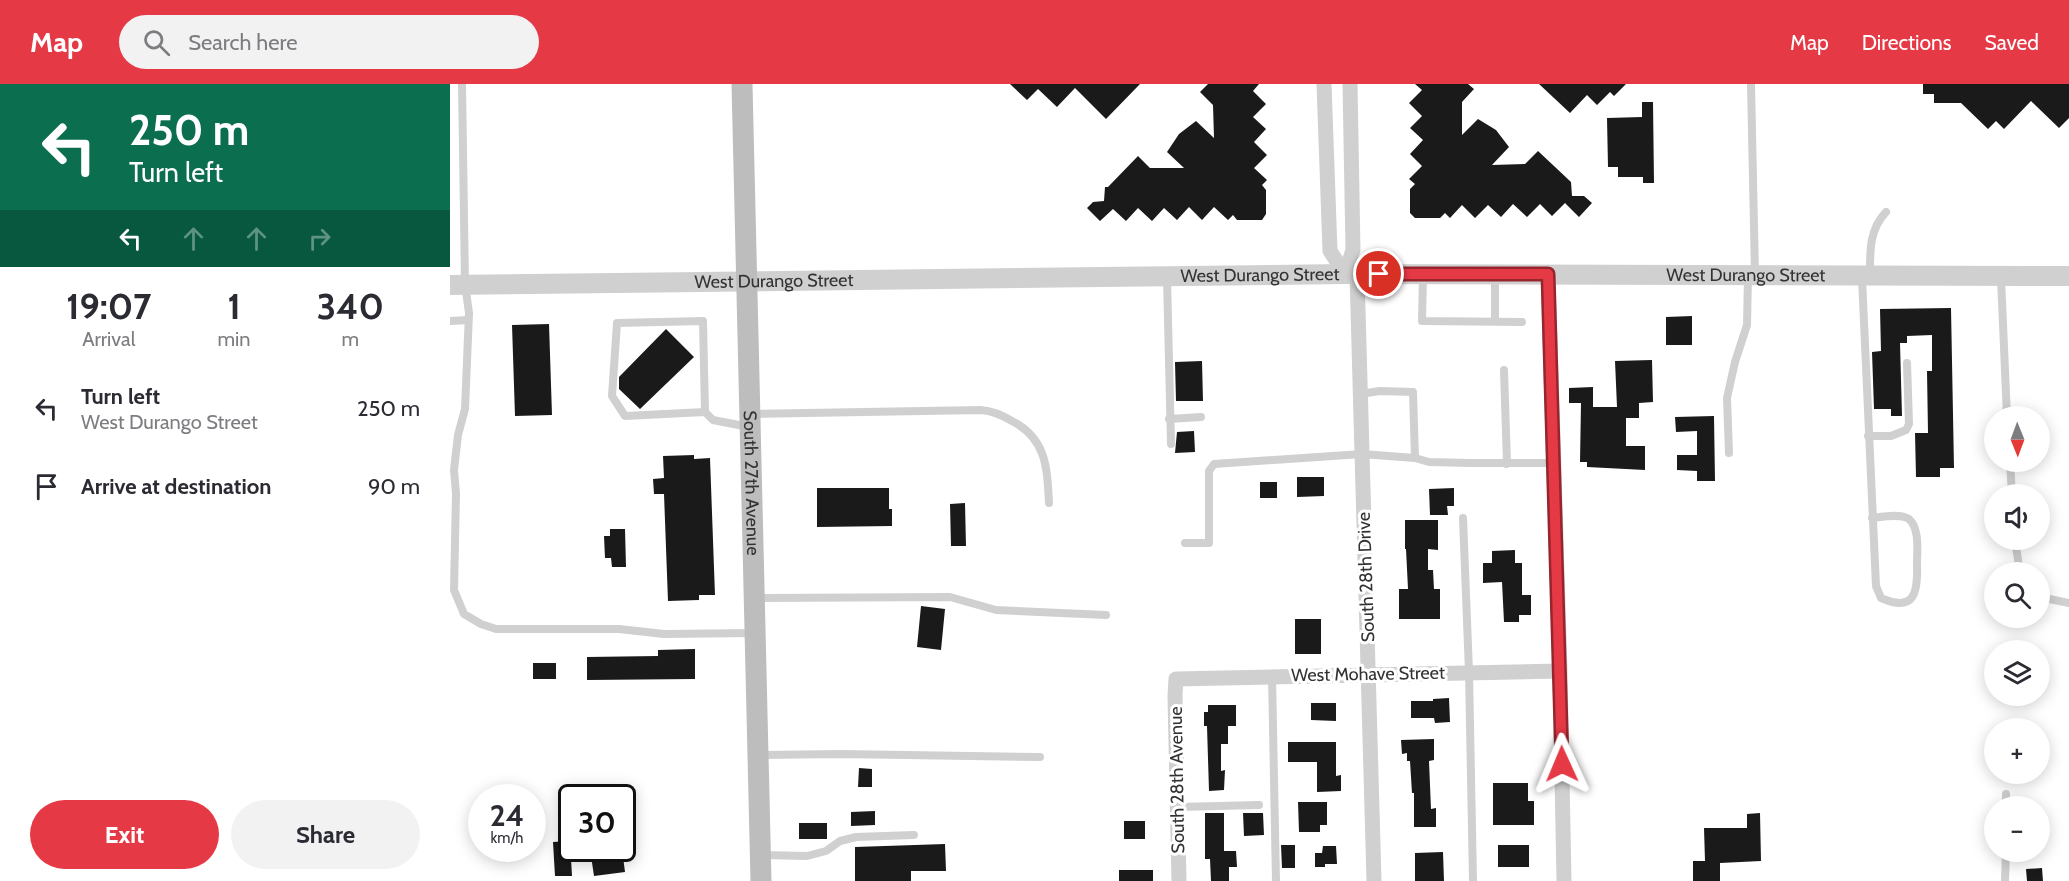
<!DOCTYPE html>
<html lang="en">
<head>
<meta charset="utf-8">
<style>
  :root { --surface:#fff; --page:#f2f2f3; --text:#2b2b33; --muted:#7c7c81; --accent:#e63946 }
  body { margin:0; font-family:Cabin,sans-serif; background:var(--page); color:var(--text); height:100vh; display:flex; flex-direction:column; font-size:22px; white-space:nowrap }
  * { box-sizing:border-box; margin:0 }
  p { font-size:20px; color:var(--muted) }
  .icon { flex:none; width:33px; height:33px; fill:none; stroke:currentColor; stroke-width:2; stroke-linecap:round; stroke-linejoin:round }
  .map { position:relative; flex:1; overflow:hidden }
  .details { display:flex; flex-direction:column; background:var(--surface); width:450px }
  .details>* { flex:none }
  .guide { background:#0b6e4f; color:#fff; overflow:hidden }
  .needle { width:39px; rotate:179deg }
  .fabs { position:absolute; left:1534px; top:322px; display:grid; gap:12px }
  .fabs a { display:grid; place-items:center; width:66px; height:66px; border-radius:50%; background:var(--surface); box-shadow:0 3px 15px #0003; font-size:30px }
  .speed { position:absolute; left:18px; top:700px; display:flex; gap:12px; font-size:30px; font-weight:700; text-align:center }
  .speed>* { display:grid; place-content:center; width:78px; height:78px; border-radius:50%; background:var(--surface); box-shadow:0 3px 15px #0003; line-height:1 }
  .speed small { font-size:15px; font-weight:400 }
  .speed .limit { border:3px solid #111; border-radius:9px; background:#fff; color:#111 }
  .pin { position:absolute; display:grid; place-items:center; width:51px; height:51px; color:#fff; margin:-26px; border:3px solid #fff; border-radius:50%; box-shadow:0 2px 6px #0007 }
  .me { position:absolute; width:66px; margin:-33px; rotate:359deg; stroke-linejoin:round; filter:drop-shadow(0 0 4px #0008) }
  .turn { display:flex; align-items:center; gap:21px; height:126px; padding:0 30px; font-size:27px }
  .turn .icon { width:78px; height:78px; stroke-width:2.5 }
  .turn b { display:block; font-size:42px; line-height:51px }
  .lanes { display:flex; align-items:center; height:57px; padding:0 30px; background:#0003; justify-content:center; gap:30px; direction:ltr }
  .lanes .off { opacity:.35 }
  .eta { display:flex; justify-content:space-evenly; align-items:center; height:102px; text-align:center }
  .eta b { font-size:36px; font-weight:800; line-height:42px }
  .primary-button { display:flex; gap:12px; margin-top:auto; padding:12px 30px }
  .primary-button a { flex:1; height:69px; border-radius:36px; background:var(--accent); color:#fff; font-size:24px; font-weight:800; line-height:69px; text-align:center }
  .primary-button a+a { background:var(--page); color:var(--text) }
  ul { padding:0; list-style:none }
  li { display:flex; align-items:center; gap:18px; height:78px; padding:0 30px }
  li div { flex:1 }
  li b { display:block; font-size:22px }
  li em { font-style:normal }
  header { display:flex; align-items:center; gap:36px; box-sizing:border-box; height:84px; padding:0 30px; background:var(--accent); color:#fff }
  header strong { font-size:28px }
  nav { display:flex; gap:33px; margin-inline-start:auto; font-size:21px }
  .search { width:420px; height:54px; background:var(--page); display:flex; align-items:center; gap:15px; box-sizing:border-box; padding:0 21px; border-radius:33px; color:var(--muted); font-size:22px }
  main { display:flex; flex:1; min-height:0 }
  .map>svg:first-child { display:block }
  .building { fill:#1a1a1a }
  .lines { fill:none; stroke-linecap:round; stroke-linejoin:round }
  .service { stroke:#d0d0d0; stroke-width:8 }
  .minor { stroke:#d0d0d0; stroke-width:15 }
  .tertiary { stroke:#d0d0d0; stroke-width:20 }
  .secondary { stroke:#bdbdbd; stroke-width:21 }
  .route-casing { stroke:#96252e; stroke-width:15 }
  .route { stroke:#e63946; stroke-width:10 }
  .labels { text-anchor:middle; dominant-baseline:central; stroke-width:6; stroke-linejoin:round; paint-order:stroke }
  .street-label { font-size:18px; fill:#333; stroke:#fff }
</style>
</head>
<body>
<header>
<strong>Map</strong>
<div class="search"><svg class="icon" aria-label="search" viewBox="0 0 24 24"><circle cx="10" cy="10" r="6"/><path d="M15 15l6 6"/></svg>Search here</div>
<nav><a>Map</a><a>Directions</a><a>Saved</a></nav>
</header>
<main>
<section class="details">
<div class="guide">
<div class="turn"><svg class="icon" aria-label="left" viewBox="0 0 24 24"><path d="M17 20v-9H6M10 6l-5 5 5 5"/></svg><div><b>250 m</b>Turn left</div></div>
<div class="lanes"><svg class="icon" aria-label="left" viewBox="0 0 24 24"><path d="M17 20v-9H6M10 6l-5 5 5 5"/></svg><svg class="icon off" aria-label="ahead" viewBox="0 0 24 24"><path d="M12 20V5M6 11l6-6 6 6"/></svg><svg class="icon off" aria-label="ahead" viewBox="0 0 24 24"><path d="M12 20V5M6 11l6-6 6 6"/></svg><svg class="icon off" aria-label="right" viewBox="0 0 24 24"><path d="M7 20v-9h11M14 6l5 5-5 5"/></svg></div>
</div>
<div class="eta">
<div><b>19:07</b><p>Arrival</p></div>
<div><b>1</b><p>min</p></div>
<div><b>340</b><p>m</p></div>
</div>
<ul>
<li><svg class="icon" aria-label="left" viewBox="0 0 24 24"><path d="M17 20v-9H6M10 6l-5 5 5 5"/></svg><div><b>Turn left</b><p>West Durango Street</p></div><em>250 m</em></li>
<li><svg class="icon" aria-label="arrive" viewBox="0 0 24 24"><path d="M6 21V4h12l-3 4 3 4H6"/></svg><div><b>Arrive at destination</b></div><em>90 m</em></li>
</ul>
<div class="primary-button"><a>Exit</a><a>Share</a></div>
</section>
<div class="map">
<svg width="1619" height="797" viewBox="0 0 1619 797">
  <rect width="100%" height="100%" fill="#fff"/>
  <path class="building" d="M 560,0 L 690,0 L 656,35 L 625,4 L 607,23 L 588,5 L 577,16 Z
    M 758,0 L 809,0 L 803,7 L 816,20 L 803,33 L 816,45 L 804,58 L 817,71 L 804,84 L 817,96 L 812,101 L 816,106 L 816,130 L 812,136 L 787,136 L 783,131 L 778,136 L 764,123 L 752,136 L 739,123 L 727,136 L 714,124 L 702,137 L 688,124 L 676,137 L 663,125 L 650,137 L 637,124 L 643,118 L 654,117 L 655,103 L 658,103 L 688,72 L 700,84 L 734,84 L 717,68 L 729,50 L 746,37 L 764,54 L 763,21 L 750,8 Z
    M 965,0 L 1018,0 L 1024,5 L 1012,18 L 1012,51 L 1028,35 L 1046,46 L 1059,63 L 1042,81 L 1075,80 L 1088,67 L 1121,98 L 1122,112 L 1134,112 L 1142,119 L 1129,133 L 1115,119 L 1102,132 L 1090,120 L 1077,133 L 1063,120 L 1051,133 L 1038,121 L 1025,134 L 1012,121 L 1000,134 L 995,129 L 990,134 L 965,134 L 960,129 L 960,105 L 965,100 L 959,95 L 972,82 L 960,70 L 973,56 L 960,44 L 972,32 L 959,19 L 972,6 Z
    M 1089,0 L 1176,0 L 1164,12 L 1160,8 L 1147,21 L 1137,11 L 1120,29 Z
    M 1473,0 L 1619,0 L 1619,34 L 1609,44 L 1581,17 L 1554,45 L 1546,37 L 1538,45 L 1511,19 L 1484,19 L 1484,10 L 1473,10 Z
    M 1192,18 L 1203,18 L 1204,99 L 1193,99 L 1193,93 L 1168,93 L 1168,83 L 1158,83 L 1157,34 L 1192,33 Z
    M 1501,224 L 1504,384 L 1490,384 L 1490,393 L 1466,393 L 1465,349 L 1478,349 L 1477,287 L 1482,287 L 1482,251 L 1457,252 L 1457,259 L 1450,259 L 1452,332 L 1441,332 L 1441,325 L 1424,325 L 1422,268 L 1431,267 L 1430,225 Z
    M 1242,232 L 1242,261 L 1216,261 L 1216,233 Z
    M 99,240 L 102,331 L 65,332 L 62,241 Z
    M 216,245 L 244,273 L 190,325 L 169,305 L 169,293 Z
    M 1202,276 L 1203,318 L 1189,319 L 1189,334 L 1176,334 L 1176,362 L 1195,362 L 1195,386 L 1137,383 L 1137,378 L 1130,378 L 1131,319 L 1119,319 L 1119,304 L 1143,303 L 1143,323 L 1167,323 L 1165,277 Z
    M 752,277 L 753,317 L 726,317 L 725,278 Z
    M 1264,332 L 1265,397 L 1247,397 L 1247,387 L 1227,386 L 1227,371 L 1247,371 L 1247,347 L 1226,348 L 1225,333 Z
    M 744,347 L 745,368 L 725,369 L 727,348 Z
    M 244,371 L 244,375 L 260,374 L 265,511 L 249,511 L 249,516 L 218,517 L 214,410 L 204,410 L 203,395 L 214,394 L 213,372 Z
    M 847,393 L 874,393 L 874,412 L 847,413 Z
    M 810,398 L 827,398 L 827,414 L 810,414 Z
    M 367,404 L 439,404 L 439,425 L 442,425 L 442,442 L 367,443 Z
    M 1004,404 L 1004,422 L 997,422 L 998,431 L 980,431 L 979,405 Z
    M 515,419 L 516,462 L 501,462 L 500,420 Z
    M 955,436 L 988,436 L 988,466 L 978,465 L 978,486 L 983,486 L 984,505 L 990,505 L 990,535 L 949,535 L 949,505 L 958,505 L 956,465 L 955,465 Z
    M 160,445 L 175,445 L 176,483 L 162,483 L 161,474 L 155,474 L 154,452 L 160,452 Z
    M 1065,466 L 1065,479 L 1072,479 L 1072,511 L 1081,511 L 1081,531 L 1069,531 L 1069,538 L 1054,538 L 1052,498 L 1033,499 L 1033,479 L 1042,479 L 1042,467 Z
    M 471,522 L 495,525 L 491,566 L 467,563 Z
    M 845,535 L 871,535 L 871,570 L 845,570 Z
    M 245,565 L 245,595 L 137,596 L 137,573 L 208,572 L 208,566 Z
    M 83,579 L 106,579 L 106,595 L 83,595 Z
    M 999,614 L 1000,638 L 985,639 L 984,634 L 961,634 L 961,617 L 983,617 L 983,615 Z
    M 861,619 L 886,619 L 886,637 L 861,636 Z
    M 758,621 L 786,621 L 786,642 L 778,642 L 778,660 L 771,660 L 771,687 L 775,686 L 774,706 L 759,707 L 757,642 L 754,642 L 754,628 L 758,628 Z
    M 984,655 L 984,676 L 979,677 L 981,725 L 986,724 L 986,743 L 964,743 L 964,709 L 962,709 L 960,677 L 957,677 L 957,669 L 952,670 L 951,656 Z
    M 838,658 L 886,658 L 886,692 L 891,691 L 891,707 L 867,708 L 867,678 L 838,678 Z
    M 409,684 L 422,685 L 422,703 L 408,703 Z
    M 1043,699 L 1078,699 L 1078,717 L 1084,717 L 1084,741 L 1043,741 Z
    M 848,718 L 877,718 L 877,741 L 870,741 L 870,748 L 849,748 Z
    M 425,727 L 425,741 L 401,742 L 401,728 Z
    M 755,729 L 774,729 L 774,767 L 786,767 L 787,783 L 779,783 L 779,797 L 761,797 L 760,775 L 755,775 Z
    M 793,729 L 813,729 L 814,751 L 794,752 Z
    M 1310,729 L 1311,777 L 1270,779 L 1270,797 L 1243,797 L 1243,777 L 1255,777 L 1254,744 L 1297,744 L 1297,730 Z
    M 674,737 L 695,737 L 695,755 L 674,755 Z
    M 349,739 L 377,739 L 377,755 L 349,755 Z
    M 120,757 L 122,792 L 105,792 L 103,758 Z
    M 495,760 L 496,787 L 461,787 L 461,797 L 405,797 L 405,763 Z
    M 831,761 L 845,761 L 845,784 L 832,784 Z
    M 1048,761 L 1079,761 L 1079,783 L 1048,783 Z
    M 873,762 L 886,762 L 887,780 L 875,780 L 875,783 L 865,783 L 865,769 L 872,769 Z
    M 140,765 L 172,765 L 175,788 L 144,792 Z
    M 993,768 L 994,797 L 965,797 L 965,769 Z
    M 1592,784 L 1593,797 L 1577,797 L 1576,785 Z
    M 669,786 L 703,786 L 703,797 L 669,797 Z"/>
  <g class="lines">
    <path class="service" d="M 12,0 L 15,200 L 19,229 L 15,325 L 8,351 L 4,386 L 6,410 L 4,506 L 14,530 L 31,540 L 46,545 L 169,545 L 214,550 L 303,549
      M 1301,0 L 1305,190
      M 1045,191 L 1045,237
      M 1420,191 C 1420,167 1419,146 1436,128
      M 973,192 L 972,237 L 1072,238
      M 717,194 L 721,360
      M 1412,194 L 1426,502 L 1431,514 C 1465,529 1468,508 1467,480 C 1467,467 1470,445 1459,435 C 1450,429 1432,433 1422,434
      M 1551,194 L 1557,333
      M 0,237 L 18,236
      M 1054,286 L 1057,380
      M 255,328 L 253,237 L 167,239 L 162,312 L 175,332 L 255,328 L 263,336 L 299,343
      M 302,330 L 531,326 C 543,327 552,331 562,337 C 597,355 597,384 599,419
      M 719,335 L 751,333
      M 1418,352 L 1441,352 L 1456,346 L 1459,340 L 1457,279
      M 1279,369 L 1277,314 L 1285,278 L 1297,241 L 1298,192
      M 965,374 L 979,378 L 1020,379 L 1104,379
      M 1560,378 L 1562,411
      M 1013,434 L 1019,588 L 1023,797
      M 1565,456 L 1570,489
      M 735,459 L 759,459 L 759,387 L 764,380 L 912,370 L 965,374 L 963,308 L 930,307 L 910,310
      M 1590,513 L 1619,519
      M 306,514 L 500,513 L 546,526 L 656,531
      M 822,592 L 826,797
      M 309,671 L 391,670 L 590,673
      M 1556,710 L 1556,723
      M 728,723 L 809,721
      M 312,771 L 357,772 L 376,767 L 390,757 L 406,753 L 464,751
      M 1555,797 L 1556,768"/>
    <path class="minor" d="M 874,0 L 880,167 L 895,190
      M 895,190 L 903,166 L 900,0
      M 907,190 L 924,797
      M 1098,190 L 1110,587 L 1114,797
      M 729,797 L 725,612 L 726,595 L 1110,587"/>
    <path class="tertiary" id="s1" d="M 0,201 L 895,190 L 1619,192"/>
    <path class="secondary" id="s2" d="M 292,0 L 311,797"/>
  </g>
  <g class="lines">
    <g class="route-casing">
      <path id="route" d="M 929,190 L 1098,190 L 1112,680"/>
    </g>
    <use href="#route" class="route"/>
  </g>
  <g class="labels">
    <g class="street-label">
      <text stroke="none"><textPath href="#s1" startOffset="810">West Durango Street</textPath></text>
      <text stroke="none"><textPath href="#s1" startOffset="1296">West Durango Street</textPath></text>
      <text stroke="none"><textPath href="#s1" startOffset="324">West Durango Street</textPath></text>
      <text stroke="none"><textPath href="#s2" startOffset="399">South 27th Avenue</textPath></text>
      <text transform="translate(916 493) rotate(-92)">South 28th Drive</text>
      <text transform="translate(918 590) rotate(-1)">West Mohave Street</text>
      <text transform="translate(727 696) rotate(-91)">South 28th Avenue</text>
    </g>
  </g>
</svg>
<div class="fabs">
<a><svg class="needle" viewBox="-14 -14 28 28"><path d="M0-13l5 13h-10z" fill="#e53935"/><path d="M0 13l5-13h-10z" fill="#7c7c81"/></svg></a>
<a><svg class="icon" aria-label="sound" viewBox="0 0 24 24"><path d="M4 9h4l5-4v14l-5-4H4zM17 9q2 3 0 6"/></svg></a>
<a><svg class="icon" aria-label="search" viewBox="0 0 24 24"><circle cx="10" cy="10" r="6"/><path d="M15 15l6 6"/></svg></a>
<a><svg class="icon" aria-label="layers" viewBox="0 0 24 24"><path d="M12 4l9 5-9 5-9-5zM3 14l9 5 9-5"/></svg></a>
<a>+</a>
<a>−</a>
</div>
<div class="speed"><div>24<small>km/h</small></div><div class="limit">30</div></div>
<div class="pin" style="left:929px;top:190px;background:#d93025"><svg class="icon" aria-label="arrive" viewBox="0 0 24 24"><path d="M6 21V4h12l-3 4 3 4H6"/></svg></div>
<svg class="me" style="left:1112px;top:680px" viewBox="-20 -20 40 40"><path d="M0-17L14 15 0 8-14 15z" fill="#e63946" stroke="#fff" stroke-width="4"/></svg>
</div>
</main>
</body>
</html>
